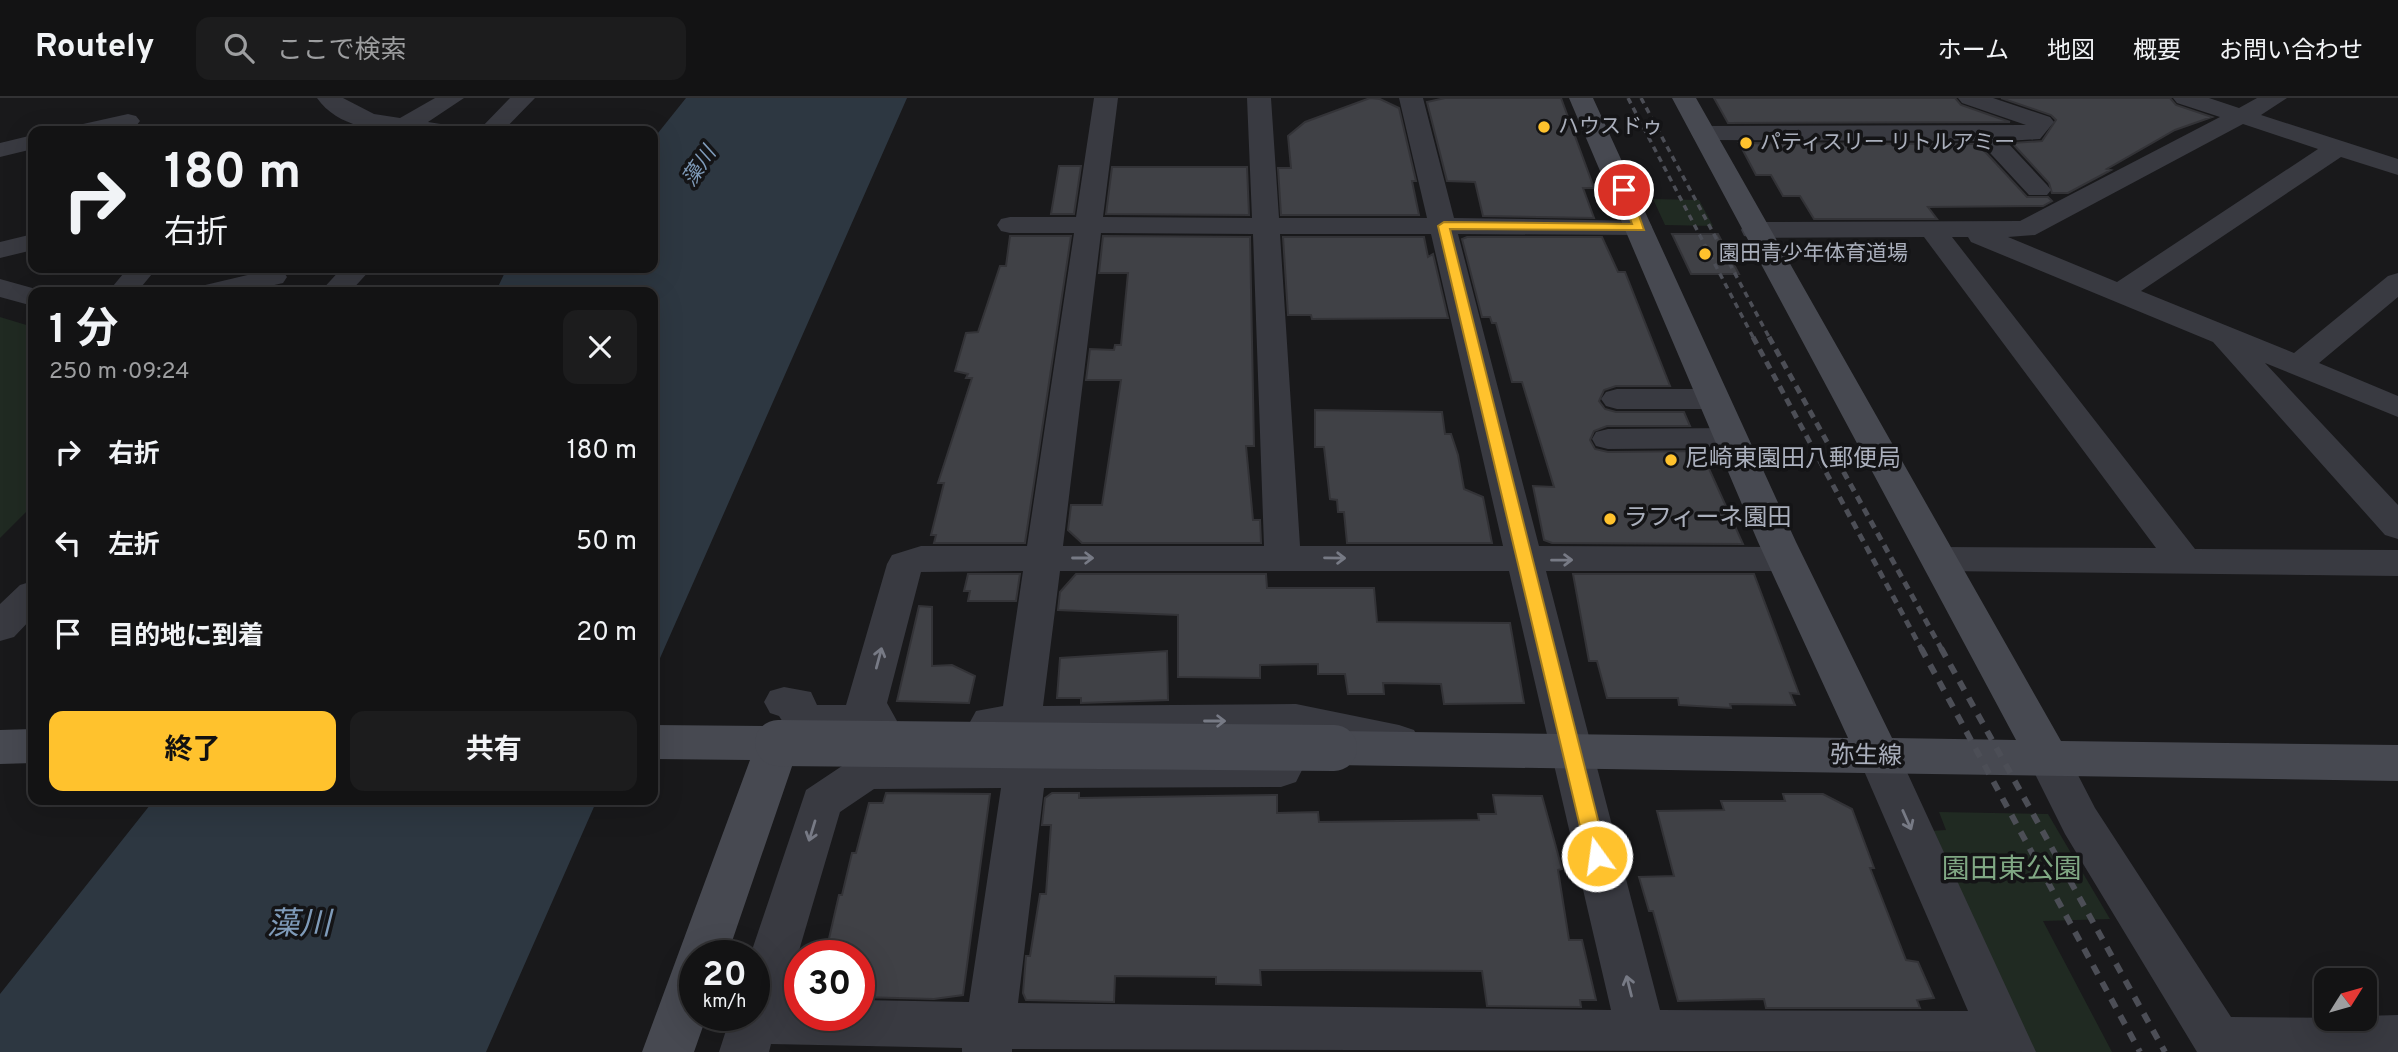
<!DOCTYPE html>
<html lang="ja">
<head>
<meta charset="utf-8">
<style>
  :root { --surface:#131314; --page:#1c1c1d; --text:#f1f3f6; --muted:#9d9ea0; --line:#323234; --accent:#ffc22d }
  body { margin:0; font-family:Overpass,"Noto Sans JP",sans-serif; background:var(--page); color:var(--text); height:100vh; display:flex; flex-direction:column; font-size:26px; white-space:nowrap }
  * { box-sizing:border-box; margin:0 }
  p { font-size:23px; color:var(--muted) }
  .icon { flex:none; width:38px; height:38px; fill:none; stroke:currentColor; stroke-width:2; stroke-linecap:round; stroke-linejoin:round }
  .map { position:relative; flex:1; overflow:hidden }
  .drawer { position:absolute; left:28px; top:189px; width:630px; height:518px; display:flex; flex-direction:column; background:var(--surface); border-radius:14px; box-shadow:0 7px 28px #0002,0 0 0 2px var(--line) }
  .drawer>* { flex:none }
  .top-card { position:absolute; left:28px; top:28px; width:630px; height:147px; border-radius:14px; box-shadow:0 7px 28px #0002,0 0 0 2px var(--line); background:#131314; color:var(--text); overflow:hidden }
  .needle { width:46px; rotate:53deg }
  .controls { position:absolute; left:2314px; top:870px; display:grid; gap:14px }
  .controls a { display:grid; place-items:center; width:63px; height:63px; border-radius:14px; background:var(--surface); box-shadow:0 7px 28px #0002,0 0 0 2px var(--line); font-size:35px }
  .speed { position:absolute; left:679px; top:842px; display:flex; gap:14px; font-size:35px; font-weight:700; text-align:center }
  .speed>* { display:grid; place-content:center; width:91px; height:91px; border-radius:50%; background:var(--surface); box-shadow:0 7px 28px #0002,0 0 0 2px var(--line); line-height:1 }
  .speed small { font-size:18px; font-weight:400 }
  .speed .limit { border:10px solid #d22; background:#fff; color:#111 }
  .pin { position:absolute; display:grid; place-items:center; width:60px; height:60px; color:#fff; margin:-30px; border:4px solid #fff; border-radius:50%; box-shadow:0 2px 7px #0007 }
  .me { position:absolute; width:77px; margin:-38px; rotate:346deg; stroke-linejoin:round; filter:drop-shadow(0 0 5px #0008) }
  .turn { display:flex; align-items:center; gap:24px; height:147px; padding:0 21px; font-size:32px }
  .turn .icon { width:91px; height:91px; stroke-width:2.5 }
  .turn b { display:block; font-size:49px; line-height:60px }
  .round { display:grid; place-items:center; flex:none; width:74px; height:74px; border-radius:14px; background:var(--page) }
  .headline { display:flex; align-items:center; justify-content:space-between; height:119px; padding:0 21px }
  h1 { font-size:42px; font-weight:700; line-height:52px }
  .button { display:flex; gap:14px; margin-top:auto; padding:14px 21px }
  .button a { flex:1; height:80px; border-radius:14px; background:var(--accent); color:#111; font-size:28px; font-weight:700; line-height:80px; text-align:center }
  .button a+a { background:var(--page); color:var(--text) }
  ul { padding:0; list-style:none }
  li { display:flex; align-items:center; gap:21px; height:91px; padding:0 21px }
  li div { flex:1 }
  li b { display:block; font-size:26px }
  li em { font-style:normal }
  header { display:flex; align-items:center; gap:42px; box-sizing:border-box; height:98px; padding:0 35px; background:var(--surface); border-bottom:2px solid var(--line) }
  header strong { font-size:33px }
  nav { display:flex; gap:38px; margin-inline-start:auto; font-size:24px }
  .search { width:490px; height:63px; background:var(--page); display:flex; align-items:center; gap:18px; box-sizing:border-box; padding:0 24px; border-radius:14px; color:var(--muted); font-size:26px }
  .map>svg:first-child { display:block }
  .green { fill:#202a22 }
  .water { fill:#2d3741 }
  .building { fill:#404146; stroke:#333337; stroke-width:2 }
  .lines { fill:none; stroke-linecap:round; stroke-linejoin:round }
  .street { fill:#393a41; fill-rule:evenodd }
  .secondary { fill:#474951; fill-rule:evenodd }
  .rail-far2 { stroke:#4c4e56; stroke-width:3.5; stroke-dasharray:6 5; stroke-linecap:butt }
  .rail-far1 { stroke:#4c4e56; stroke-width:5; stroke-dasharray:8 6; stroke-linecap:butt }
  .rail { stroke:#4c4e56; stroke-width:6; stroke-dasharray:10 9; stroke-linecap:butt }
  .secondary-bridge { stroke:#474951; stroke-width:46 }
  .oneway { stroke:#777a85 }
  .route { fill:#ffc22d; stroke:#a67e1d; stroke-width:2 }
  .poi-dot { fill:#ffc22d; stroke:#141416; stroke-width:2.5 }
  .labels { text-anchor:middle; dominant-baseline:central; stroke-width:7; stroke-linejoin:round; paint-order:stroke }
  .far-poi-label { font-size:21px; fill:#aaafbc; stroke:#141416; text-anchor:start }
  .far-water-label { font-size:21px; font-style:italic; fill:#7f9bb9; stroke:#141416 }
  .poi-label { font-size:24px; fill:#aaafbc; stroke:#141416; text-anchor:start }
  .street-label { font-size:24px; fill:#aaafbc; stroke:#141416 }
  .near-park-label { font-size:28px; fill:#80a884; stroke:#141416 }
  .near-water-label { font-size:32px; font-style:italic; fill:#7f9bb9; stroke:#141416 }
</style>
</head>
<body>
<header>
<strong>Routely</strong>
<div class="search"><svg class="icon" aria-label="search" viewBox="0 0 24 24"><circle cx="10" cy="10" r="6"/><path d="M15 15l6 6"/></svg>ここで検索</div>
<nav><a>ホーム</a><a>地図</a><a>概要</a><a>お問い合わせ</a></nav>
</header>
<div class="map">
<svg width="2398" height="954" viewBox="0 0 2398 954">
  <rect width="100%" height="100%" fill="#19191b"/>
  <path class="green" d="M 1653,101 L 1699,102 L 1713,128 L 1665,127 Z
    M 0,219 L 33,229 L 33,407 L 0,440 Z
    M 1939,714 L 2048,716 L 2110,821 L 2043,823 L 2112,954 L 2033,954 L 1930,733 L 1946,732 Z"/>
  <path class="water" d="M 686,0 L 907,0 L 653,576 L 653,194 L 499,194 L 497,191 L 507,170 L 653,170 L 653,36 L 658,35 Z
    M 154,702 L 597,702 L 486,954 L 0,954 L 0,896 Z"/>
  <path class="building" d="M 1370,0 L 1380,1 L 1399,10 L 1416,83 L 1412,83 L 1419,117 L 1281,117 L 1278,70 L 1291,70 L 1288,38 L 1305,24 Z
    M 1445,0 L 1561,0 L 1594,90 L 1583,90 L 1594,120 L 1483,118 L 1475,84 L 1447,83 L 1427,4 Z
    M 1714,0 L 1955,0 L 1961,7 L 2010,24 L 1728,25 Z
    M 2001,0 L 2170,0 L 2176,7 L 2212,19 L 2175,32 L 2107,71 L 2111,72 L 2068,95 L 2052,95 L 2049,85 L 2012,45 L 2042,43 L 2056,22 L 2051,17 Z
    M 1739,45 L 1978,46 L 2027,99 L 2048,99 L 2052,103 L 2043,108 L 1928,109 L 1937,121 L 1814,121 L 1800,98 L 1783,98 L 1771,77 L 1756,77 Z
    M 1059,68 L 1081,68 L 1074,116 L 1051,116 Z
    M 1112,69 L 1247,69 L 1249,117 L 1106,116 Z
    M 1672,136 L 1718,136 L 1739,176 L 1691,176 Z
    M 1010,138 L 1071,138 L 1025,445 L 934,445 L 936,437 L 931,437 L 944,385 L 938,385 L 972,280 L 966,280 L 968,276 L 955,273 L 966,235 L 978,234 L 1000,168 L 1006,168 Z
    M 1103,138 L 1250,139 L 1254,348 L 1246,348 L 1253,422 L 1260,422 L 1261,445 L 1082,445 L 1068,432 L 1071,407 L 1102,407 L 1121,282 L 1086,282 L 1090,251 L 1114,252 L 1115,247 L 1121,247 L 1128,175 L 1099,175 Z
    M 1283,139 L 1424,139 L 1428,159 L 1433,156 L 1448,220 L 1312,221 L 1311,217 L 1288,217 Z
    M 1467,139 L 1602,139 L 1618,174 L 1625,174 L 1670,288 L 1616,288 L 1604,292 L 1599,303 L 1605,311 L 1616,314 L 1684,314 L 1690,328 L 1607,328 L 1594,333 L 1590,342 L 1595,351 L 1608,354 L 1701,353 L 1743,446 L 1552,445 L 1544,442 L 1533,388 L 1554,389 L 1522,284 L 1512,284 L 1496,225 L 1492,225 L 1490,219 L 1482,219 L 1462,141 Z
    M 1315,312 L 1442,314 L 1445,336 L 1451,336 L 1458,357 L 1464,391 L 1483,399 L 1492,445 L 1347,445 L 1344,414 L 1338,414 L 1337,402 L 1330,401 L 1324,349 L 1315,349 Z
    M 968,476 L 1020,476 L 1016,503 L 968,503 L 970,493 L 964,493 Z
    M 1076,476 L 1266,476 L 1267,490 L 1374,490 L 1377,524 L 1510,525 L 1524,605 L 1444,606 L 1441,586 L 1383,585 L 1384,596 L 1348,596 L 1345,576 L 1318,576 L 1318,566 L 1260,567 L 1260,580 L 1178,579 L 1178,517 L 1058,512 L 1060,494 Z
    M 1573,476 L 1754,476 L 1799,596 L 1790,595 L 1795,607 L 1730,606 L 1731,610 L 1679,607 L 1678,600 L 1607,600 L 1597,563 L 1589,563 Z
    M 919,508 L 932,509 L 932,568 L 952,567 L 975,578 L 969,605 L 897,603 Z
    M 1167,553 L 1168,602 L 1081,605 L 1081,600 L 1057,600 L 1060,560 Z
    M 886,695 L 990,696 L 963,897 L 934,901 L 859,899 L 859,858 L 825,858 L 839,797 L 842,797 L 852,755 L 856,755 L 869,705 L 883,705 Z
    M 1052,695 L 1079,695 L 1079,700 L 1277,697 L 1277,715 L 1318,714 L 1319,724 L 1479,722 L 1478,716 L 1496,716 L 1493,697 L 1542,698 L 1562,771 L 1558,772 L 1569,842 L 1582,842 L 1596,902 L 1580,902 L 1581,909 L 1487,908 L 1482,873 L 1325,872 L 1260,872 L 1261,887 L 1216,886 L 1216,879 L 1115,878 L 1114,904 L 1026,902 L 1023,895 L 1026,858 L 1030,858 L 1040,796 L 1046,796 L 1051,727 L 1042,727 L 1045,700 Z
    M 1783,696 L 1823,696 L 1852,711 L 1874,770 L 1870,770 L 1906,862 L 1918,864 L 1934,900 L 1917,902 L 1920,910 L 1766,910 L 1764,901 L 1678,903 L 1653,813 L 1649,813 L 1639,779 L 1674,778 L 1657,713 L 1724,712 L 1721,703 L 1785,703 Z"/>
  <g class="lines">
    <path class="street" d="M 317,0 L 343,0 L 374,16 L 400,20 L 435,0 L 464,0 L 428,24 L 447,27 L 449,33 C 407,33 345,40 317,0 Z
      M 510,0 L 535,0 L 503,33 L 478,33 Z
      M 1094,0 L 1118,0 L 1103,119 L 1252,120 L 1247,0 L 1271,0 L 1279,120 L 1427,120 L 1399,0 L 1423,0 L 1454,120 L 1648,123 L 1652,129 L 1648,135 L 1639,137 L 1458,136 L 1539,448 L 1785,449 L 1798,452 L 1803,461 L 1798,470 L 1785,473 L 1546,473 L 1660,912 L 1968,913 L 1858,659 L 1864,647 L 1879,642 L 1894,647 L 1900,659 L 2036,954 L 1012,951 L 1012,954 L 962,954 L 962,950 L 771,946 L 769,954 L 719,954 L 731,917 L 754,917 L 754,858 L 750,858 L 806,692 L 851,662 L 866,657 L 1006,656 L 1012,640 L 990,640 L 976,635 L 970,624 L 976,613 L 1003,608 L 1023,473 L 921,474 L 887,605 L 897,623 L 891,634 L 877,639 L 868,636 C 842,644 794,645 779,618 L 770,615 L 764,604 L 770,593 L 784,589 L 811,594 L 817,607 L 846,607 L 887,466 L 892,457 L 921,448 L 1027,448 L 1074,135 L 1010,135 L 1001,133 L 997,127 L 1001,121 L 1010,119 L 1076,119 ZM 1101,135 L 1253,136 L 1264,448 L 1063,448 ZM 1280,136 L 1431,136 L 1503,448 L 1300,448 ZM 1060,473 L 1509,473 L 1611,912 L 1018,905 L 1044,690 L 1281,689 L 1296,684 L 1302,672 L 1296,660 L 1281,655 L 1048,656 L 1049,649 L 1044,639 L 1296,638 L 1399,659 L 1414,654 L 1420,643 L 1414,632 L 1399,627 L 1296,606 L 1043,608 ZM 1001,690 L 969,904 L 859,902 L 859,917 L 800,917 L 800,901 L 785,900 L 840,714 L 874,691 Z
      M 1958,0 L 1993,0 L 2050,19 L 2054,24 L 2040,41 L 2006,43 L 2047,87 L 2051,92 L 2047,97 L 2029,97 L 1979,43 L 1703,42 L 1694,40 L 1691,35 L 1694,30 L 1703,28 L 2026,27 L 1962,5 Z
      M 2173,0 L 2209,0 L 2239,10 L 2257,0 L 2287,0 L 2261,17 L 2398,61 L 2398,77 L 2341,59 L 2141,193 L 2294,255 L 2388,178 L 2398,175 L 2398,199 L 2319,265 L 2398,298 L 2398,319 L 2265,265 L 2398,407 L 2398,441 L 2385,437 L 2213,244 L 1971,144 L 1968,139 L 1952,139 L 2195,451 L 2398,452 L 2398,478 L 1940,473 L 1927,470 L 1922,461 L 1927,452 L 1940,449 L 2156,450 L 1924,139 L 1754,140 L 1744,138 L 1741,132 L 1744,126 L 1754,124 L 2020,123 L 2220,19 L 2177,5 ZM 2243,26 L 2318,51 L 2117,184 L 2008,139 L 2035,137 Z
      M 128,16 L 136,18 L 140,23 L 136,28 L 114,33 L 71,33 L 74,28 Z
      M 33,37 L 33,51 L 0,59 L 0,45 Z
      M 33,136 L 33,152 L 0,160 L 0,144 Z
      M 128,170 L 157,170 L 137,194 L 108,194 Z
      M 342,170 L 372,170 L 350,194 L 320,194 Z
      M 273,171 L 283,173 L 287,179 L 283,185 L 245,194 L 197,194 L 201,188 Z
      M 0,181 L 43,193 L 44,194 L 33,194 L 33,208 L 0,199 Z
      M 1617,291 L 1714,291 L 1725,294 L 1730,301 L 1725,308 L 1714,311 L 1617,311 L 1606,308 L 1601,301 L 1606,294 Z
      M 1731,330 L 1743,333 L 1747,340 L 1743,347 L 1731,350 L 1608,351 L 1596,348 L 1592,341 L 1596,334 L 1608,331 Z
      M 33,483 L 33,519 L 14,539 L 0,543 L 0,506 L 20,487 Z
      M 2049,645 L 2064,650 L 2095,710 L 2231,919 L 2364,920 L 2364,918 L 2398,917 L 2398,954 L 2197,954 L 2065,736 L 2028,662 L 2034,650 Z"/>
    <path class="secondary" d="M 1569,0 L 1593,0 L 1796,444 L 1892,640 L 2016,642 L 1672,0 L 1696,0 L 2061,643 L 2398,647 L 2398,683 L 1334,667 L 1319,662 L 1312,650 L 1319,638 L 1334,633 L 1848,640 L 1758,444 Z
      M 653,627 L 778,628 L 793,633 L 800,645 L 727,858 L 695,858 L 695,917 L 707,917 L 694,954 L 642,954 L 750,662 L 653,661 Z
      M 33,631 L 33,665 L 0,666 L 0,632 Z"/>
    <path class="rail-far2" d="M 1628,0 L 1754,241
      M 1641,0 L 1770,241"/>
    <path class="rail-far1" d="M 1753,239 L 1922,552
      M 1769,239 L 1942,552"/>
    <path class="rail" d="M 1921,550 L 2140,954
      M 1941,550 L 2165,954"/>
    <path class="secondary-bridge" d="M 778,645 L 1334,650"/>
  </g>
  <defs><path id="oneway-shaft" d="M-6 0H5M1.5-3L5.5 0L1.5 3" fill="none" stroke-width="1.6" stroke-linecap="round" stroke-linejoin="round" transform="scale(1.75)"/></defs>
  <g class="oneway">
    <use href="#oneway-shaft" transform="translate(1083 460)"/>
    <use href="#oneway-shaft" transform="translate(1335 460) rotate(1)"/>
    <use href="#oneway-shaft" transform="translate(1562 462) rotate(-1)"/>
    <use href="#oneway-shaft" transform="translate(879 560) rotate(-75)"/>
    <use href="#oneway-shaft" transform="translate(1215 623)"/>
    <use href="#oneway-shaft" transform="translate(1907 722) rotate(66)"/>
    <use href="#oneway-shaft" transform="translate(812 733) rotate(107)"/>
    <use href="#oneway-shaft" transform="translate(1629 888) rotate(-104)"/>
  </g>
  <path class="route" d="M 1624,89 L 1630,92 L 1644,132 L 1450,131 L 1607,758 L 1604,764 L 1590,764 L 1587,758 L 1438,128 L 1444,124 L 1632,126 L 1619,92 Z"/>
  <g class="poi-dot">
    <circle cx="1544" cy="29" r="7"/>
    <circle cx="1746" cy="45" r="7"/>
    <circle cx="1705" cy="156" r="7"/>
    <circle cx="1671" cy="362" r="7"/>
    <circle cx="1610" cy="421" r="7"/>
  </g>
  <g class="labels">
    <g class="far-poi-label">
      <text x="1558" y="29">ハウスドゥ</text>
      <text x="1760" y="45">パティスリー リトルアミー</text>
      <text x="1719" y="156">園田青少年体育道場</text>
    </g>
    <g class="far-water-label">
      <text transform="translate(700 69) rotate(-56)">藻川</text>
    </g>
    <g class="poi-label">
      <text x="1685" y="362">尼崎東園田八郵便局</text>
      <text x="1624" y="421">ラフィーネ園田</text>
    </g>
    <g class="street-label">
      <text transform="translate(1866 659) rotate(1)">弥生線</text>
    </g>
    <g class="near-park-label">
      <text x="2012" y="773">園田東公園</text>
    </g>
    <g class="near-water-label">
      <text x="299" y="828">藻川</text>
    </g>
  </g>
</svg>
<div class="controls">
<a><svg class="needle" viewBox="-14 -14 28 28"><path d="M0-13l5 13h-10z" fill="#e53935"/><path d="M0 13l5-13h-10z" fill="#9d9ea0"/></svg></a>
</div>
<div class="speed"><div>20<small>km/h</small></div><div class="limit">30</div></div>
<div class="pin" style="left:1624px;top:92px;background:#d93025"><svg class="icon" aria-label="arrive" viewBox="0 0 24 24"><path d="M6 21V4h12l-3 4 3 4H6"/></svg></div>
<svg class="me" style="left:1597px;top:758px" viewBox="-20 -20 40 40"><circle r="17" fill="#ffc22d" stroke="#fff" stroke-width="3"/><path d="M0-11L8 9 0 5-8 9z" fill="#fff"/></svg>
<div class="top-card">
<div class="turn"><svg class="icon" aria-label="right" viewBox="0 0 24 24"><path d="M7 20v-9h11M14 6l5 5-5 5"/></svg><div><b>180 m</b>右折</div></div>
</div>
<section class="drawer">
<div class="headline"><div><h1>1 分</h1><p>250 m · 09:24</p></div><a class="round"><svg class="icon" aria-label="close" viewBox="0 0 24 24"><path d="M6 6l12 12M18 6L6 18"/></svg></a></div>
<ul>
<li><svg class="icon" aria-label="right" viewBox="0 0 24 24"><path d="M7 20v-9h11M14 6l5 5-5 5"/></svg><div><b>右折</b></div><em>180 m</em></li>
<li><svg class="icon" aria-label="left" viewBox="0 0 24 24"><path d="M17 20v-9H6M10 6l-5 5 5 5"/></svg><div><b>左折</b></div><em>50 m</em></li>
<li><svg class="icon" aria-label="arrive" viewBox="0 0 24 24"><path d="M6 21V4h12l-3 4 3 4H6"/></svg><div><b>目的地に到着</b></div><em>20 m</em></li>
</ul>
<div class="button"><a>終了</a><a>共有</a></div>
</section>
</div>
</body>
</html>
